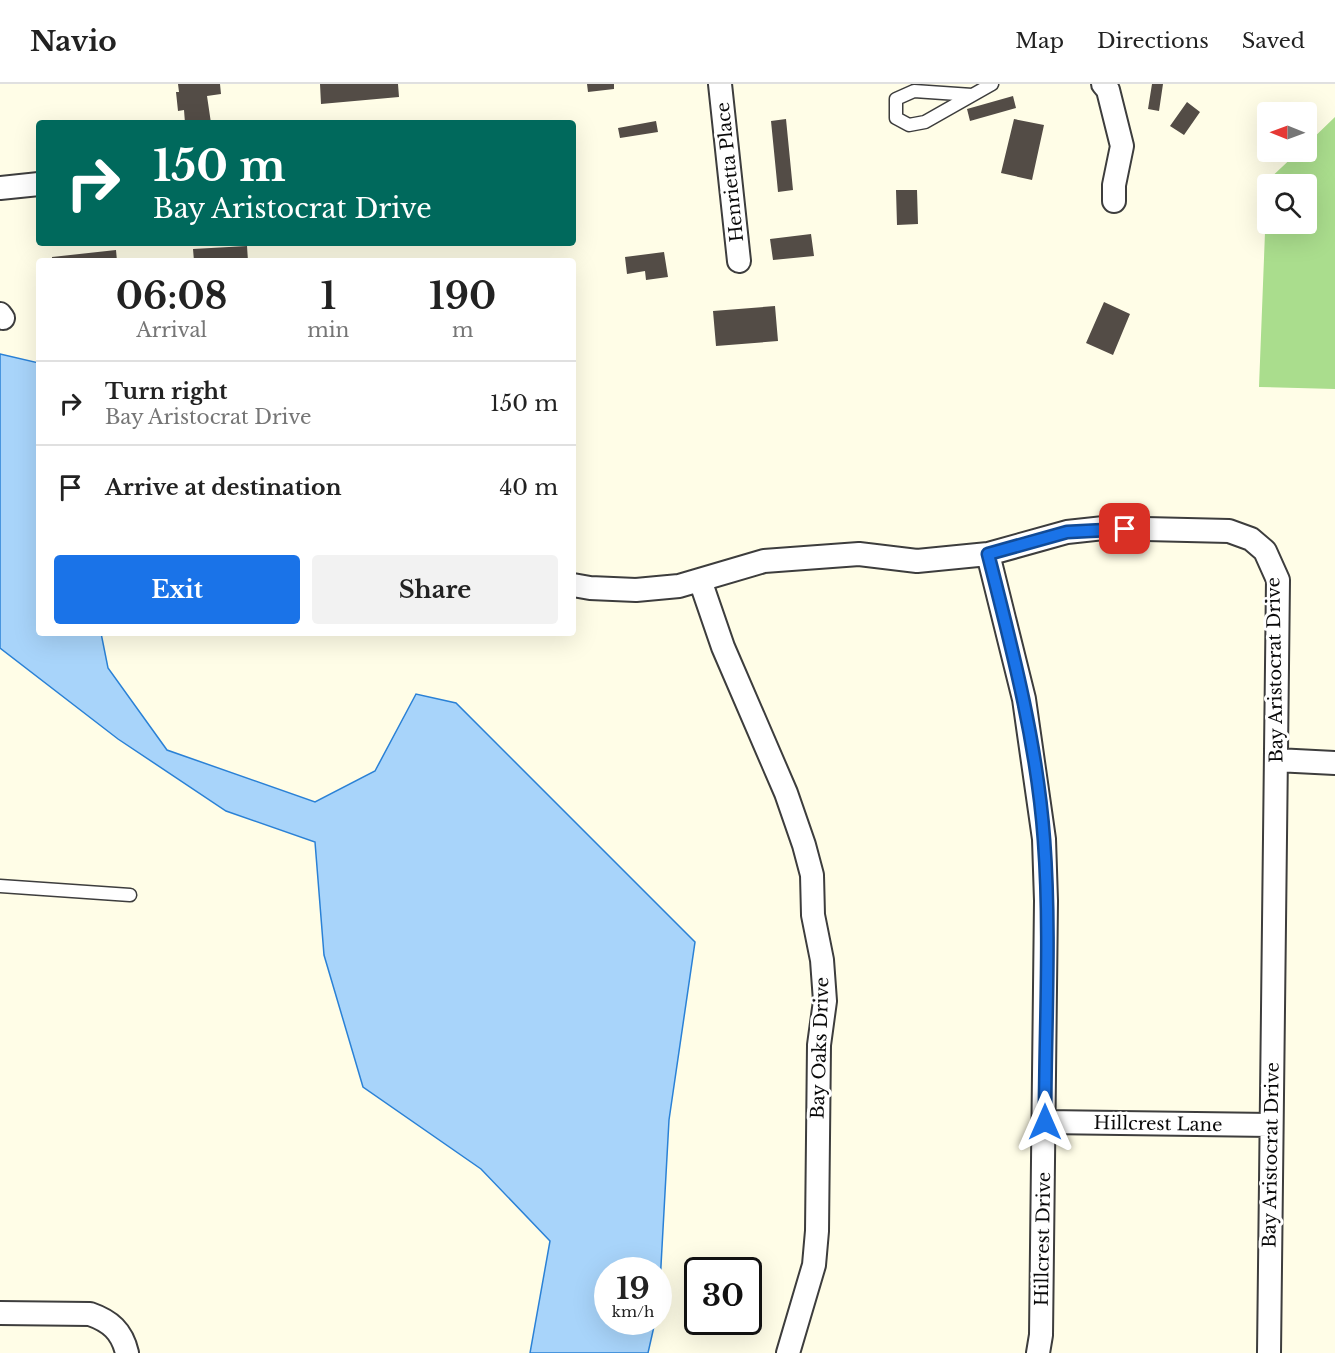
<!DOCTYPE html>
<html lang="en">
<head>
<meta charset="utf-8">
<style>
  :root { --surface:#fff; --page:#f2f2f2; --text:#222; --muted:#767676; --line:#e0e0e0; --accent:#1a73e8 }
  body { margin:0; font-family:"Libre Baskerville",serif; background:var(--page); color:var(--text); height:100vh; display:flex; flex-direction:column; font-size:22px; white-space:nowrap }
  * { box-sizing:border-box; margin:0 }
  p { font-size:20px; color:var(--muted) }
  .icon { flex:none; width:33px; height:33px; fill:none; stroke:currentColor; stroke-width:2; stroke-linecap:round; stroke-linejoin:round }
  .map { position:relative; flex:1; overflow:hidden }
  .panel { position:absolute; left:36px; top:174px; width:540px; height:378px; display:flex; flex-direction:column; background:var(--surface); border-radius:6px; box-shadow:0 6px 24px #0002 }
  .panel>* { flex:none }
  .banner { position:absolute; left:36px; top:36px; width:540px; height:126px; border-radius:6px; box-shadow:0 6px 24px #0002; background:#00695c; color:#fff; overflow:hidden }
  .needle { width:39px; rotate:271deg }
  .controls { position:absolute; left:1257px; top:18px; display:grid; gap:12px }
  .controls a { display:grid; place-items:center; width:60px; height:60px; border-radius:6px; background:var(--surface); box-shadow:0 6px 24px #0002; font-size:30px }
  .speed { position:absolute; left:594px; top:1173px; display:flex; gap:12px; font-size:30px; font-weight:700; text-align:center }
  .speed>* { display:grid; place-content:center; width:78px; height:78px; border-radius:50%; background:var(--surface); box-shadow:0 6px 24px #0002; line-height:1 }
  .speed small { font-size:15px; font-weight:400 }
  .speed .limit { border:3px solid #111; border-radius:9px; background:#fff; color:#111 }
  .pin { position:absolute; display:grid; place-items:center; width:51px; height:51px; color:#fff; margin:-26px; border-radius:12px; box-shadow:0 3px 9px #0006 }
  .me { position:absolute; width:66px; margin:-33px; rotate:0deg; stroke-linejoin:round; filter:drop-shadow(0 0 4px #0008) }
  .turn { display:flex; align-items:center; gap:21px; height:126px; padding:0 18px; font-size:27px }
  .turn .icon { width:78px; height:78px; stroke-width:2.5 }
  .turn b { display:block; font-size:42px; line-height:51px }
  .eta { display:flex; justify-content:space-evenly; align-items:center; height:102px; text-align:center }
  .eta b { font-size:36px; font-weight:800; line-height:42px }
  .button { display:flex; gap:12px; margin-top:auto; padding:12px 18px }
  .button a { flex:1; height:69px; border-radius:6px; background:var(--accent); color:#fff; font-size:24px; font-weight:800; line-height:69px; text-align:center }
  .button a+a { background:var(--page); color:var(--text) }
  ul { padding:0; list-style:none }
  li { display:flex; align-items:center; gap:18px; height:84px; padding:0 18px; border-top:2px solid var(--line) }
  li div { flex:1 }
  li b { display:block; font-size:22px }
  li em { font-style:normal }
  header { display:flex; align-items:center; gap:36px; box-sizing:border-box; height:84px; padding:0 30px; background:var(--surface); border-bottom:2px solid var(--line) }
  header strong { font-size:28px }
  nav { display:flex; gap:33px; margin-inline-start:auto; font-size:21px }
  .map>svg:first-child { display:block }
  .forest { fill:#aadd8d; fill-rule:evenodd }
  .water { fill:#a8d4fa; stroke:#2a81d6; stroke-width:1.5 }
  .building { fill:#534c46 }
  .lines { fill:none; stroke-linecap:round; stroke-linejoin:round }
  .service-casing { stroke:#3d3d3d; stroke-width:15 }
  .minor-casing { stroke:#3d3d3d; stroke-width:26 }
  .service { stroke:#fff; stroke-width:12 }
  .minor { stroke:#fff; stroke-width:22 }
  .route-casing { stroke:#114b97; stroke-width:15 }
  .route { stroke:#1a73e8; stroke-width:10 }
  .labels { text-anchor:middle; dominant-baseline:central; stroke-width:6; stroke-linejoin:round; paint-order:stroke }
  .street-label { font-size:18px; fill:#0a0a0a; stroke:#fff }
</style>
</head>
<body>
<header>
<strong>Navio</strong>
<nav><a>Map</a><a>Directions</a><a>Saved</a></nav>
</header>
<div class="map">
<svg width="1335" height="1269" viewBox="0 0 1335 1269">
  <rect width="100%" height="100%" fill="#fffde7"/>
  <path class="forest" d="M 1335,33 L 1335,305 L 1259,303 L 1267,97 L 1298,68 L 1306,68 L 1307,60 ZM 1268,100 L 1306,100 L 1306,140 L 1268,140 Z"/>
  <path class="water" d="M 0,270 L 39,279 L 39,549 L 101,549 L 108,584 L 167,666 L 315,718 L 375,687 L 416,610 L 456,619 L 695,858 L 669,1036 L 659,1218 L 658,1186 L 608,1186 L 608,1238 L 655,1238 L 648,1269 L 530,1269 L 550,1157 L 481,1085 L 363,1003 L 324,871 L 315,758 L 226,727 L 118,655 L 0,564 Z"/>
  <path class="building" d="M 178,0 L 220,0 L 221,10 L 207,12 L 211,39 L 185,39 L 184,26 L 178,27 L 176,8 L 179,8 Z
    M 320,0 L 398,0 L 399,13 L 321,20 Z
    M 587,0 L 614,0 L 614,5 L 588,8 Z
    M 1152,0 L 1163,0 L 1159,27 L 1148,25 Z
    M 1013,12 L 1016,24 L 970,37 L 967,25 Z
    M 1187,18 L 1200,28 L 1184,51 L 1170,42 Z
    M 786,35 L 793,106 L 778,108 L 771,37 Z
    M 1014,35 L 1044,41 L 1032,96 L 1001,89 Z
    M 656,37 L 658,48 L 620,54 L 618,44 Z
    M 896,106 L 917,106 L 918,140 L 897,141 Z
    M 811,150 L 814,172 L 773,176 L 770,155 Z
    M 247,162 L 248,177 L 194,177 L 193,165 Z
    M 116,166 L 117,177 L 52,177 L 52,173 Z
    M 664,168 L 668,193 L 646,196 L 645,187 L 627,190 L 625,173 Z
    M 1104,218 L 1130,230 L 1113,271 L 1086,259 Z
    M 775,222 L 778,257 L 716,262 L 713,227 Z"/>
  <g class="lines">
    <g class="service-casing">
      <path id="service" d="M 972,11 L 914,7 L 896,15 L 896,34 L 909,41 L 925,38 L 992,0
        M 0,802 L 130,811"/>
    </g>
    <g class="minor-casing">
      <path id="minor" d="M 720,0 L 739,177
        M 1103,0 L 1108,6 L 1122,62 L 1114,101 L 1114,117
        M 0,104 L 39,100
        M 0,230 L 3,234
        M 988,470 L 1024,615 L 1044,755 L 1046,817 L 1041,1251 L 1038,1269
        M 700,496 L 723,563 L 786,709 L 804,761 L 812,791 L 813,831 L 822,876 L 825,917 L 819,961 L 817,1147 L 814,1181 L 788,1269
        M 573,501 L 590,504 L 636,506 L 679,502 L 764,477 L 859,470 L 917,477 L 988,470 L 1067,448 L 1104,444 L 1229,447 L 1251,455 L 1265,467 L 1278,496 L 1269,1269
        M 1276,676 L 1335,679
        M 1045,1038 L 1271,1041
        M 0,1229 L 90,1230 C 110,1237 122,1247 127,1269"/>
    </g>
    <use href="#service" class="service"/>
    <use href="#minor" class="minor"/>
  </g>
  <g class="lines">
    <g class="route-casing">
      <path id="route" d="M 1045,1038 C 1045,945 1051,850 1044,756 C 1037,659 1012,564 988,470 L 1067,448 L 1125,445"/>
    </g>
    <use href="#route" class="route"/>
  </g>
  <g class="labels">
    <g class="street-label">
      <text transform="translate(730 88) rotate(-96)">Henrietta Place</text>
      <text transform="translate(1275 586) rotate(-91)">Bay Aristocrat Drive</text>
      <text transform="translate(820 964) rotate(-88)">Bay Oaks Drive</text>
      <text transform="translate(1158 1040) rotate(1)">Hillcrest Lane</text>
      <text transform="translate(1271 1071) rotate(-89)">Bay Aristocrat Drive</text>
      <text transform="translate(1043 1155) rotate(-89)">Hillcrest Drive</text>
    </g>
  </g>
</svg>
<div class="controls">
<a><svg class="needle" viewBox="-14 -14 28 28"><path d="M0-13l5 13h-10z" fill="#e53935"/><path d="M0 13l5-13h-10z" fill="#767676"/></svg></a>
<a><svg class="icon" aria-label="search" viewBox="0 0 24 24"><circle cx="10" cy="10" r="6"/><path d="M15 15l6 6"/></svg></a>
</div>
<div class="speed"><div>19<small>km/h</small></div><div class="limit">30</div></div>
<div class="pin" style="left:1125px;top:445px;background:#d93025"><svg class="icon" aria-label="arrive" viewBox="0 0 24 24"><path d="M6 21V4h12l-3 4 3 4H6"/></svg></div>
<svg class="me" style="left:1045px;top:1038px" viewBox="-20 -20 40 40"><path d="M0-17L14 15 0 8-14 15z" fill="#1a73e8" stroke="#fff" stroke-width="4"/></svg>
<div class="banner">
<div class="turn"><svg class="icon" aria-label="right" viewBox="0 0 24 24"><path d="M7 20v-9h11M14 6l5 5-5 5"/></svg><div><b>150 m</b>Bay Aristocrat Drive</div></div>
</div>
<section class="panel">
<div class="eta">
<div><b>06:08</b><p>Arrival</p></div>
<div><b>1</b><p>min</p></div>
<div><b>190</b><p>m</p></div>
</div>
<ul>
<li><svg class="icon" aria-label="right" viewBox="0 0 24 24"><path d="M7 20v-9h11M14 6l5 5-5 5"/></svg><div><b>Turn right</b><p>Bay Aristocrat Drive</p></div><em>150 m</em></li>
<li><svg class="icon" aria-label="arrive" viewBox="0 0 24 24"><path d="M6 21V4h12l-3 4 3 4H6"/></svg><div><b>Arrive at destination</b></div><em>40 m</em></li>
</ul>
<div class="button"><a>Exit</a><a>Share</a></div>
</section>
</div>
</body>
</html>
